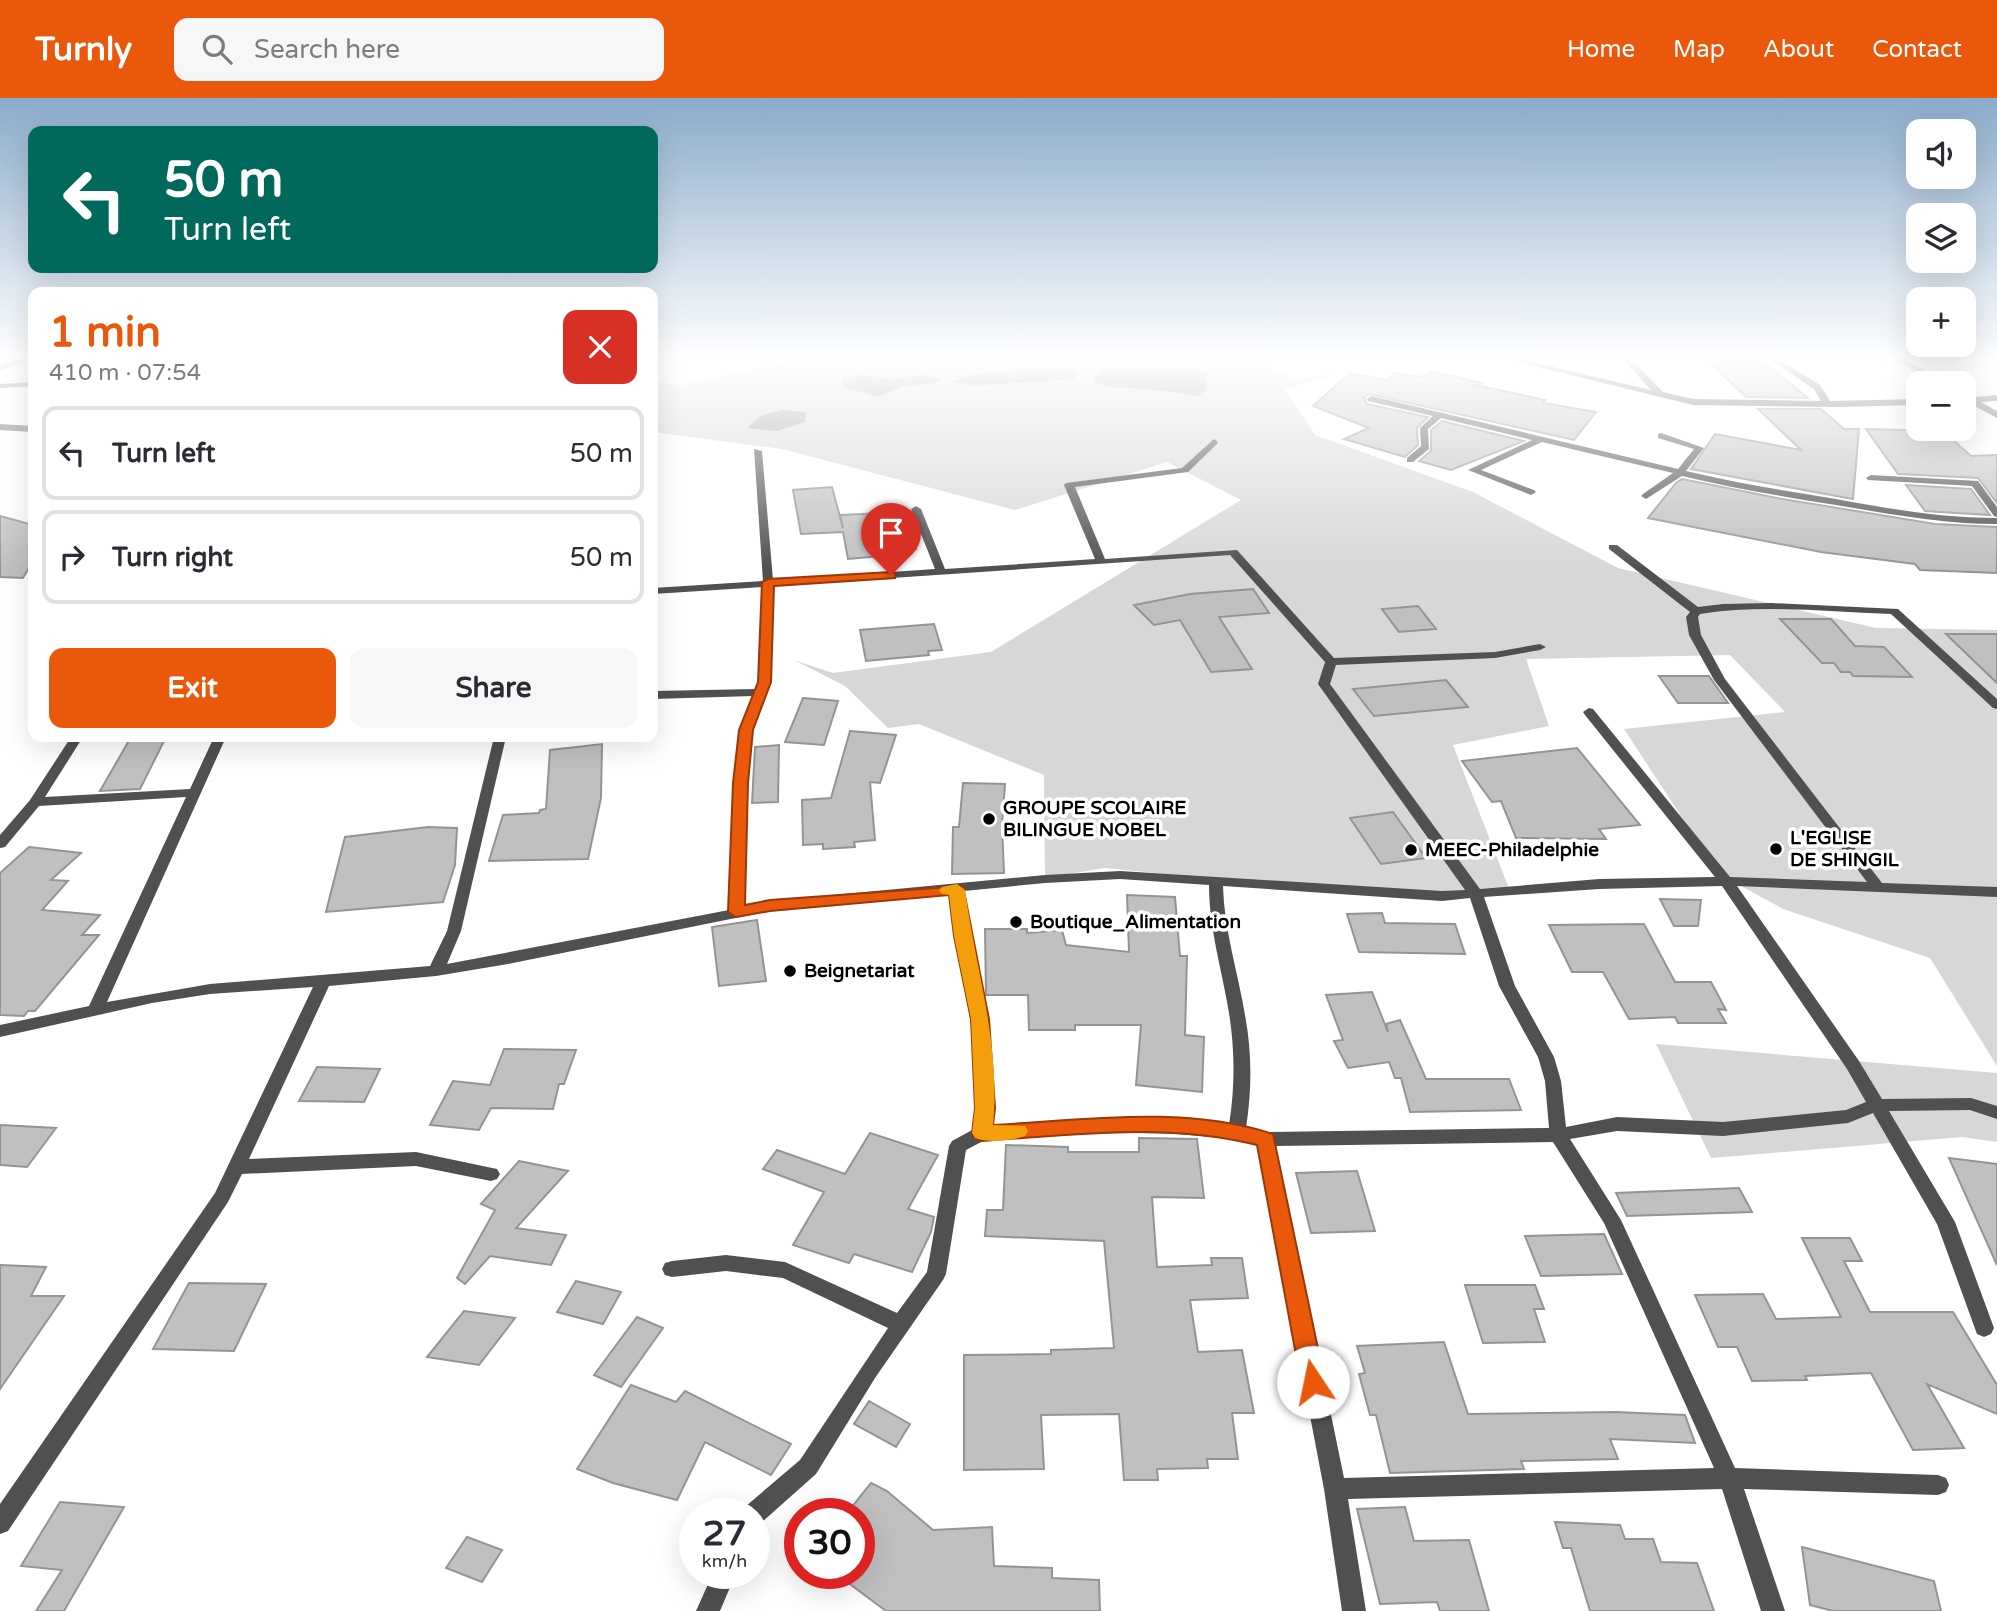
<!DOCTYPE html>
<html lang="en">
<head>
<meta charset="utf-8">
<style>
  :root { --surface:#fff; --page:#f7f7f7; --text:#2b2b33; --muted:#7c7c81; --line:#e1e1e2; --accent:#ea580c }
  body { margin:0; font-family:"Varela Round",sans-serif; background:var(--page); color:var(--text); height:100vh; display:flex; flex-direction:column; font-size:26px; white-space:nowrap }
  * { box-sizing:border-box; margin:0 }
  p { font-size:23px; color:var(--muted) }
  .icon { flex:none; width:38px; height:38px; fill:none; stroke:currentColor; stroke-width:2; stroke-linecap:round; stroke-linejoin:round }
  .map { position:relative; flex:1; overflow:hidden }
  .sheet { position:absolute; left:28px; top:189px; width:630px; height:455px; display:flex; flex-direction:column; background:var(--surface); border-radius:14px; box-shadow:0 7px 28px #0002 }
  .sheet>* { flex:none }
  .hud { position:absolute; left:28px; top:28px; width:630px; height:147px; border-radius:14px; box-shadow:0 7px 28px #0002; background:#00695c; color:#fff; overflow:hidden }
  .controls { position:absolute; left:1906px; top:21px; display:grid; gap:14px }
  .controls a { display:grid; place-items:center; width:70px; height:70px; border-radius:14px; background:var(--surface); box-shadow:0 7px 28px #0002; font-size:35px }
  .speed { position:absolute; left:679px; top:1400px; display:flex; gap:14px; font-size:35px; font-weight:700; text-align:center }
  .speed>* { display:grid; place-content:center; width:91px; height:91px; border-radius:50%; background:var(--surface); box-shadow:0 7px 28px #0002; line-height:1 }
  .speed small { font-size:18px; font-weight:400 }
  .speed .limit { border:10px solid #d22; background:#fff; color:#111 }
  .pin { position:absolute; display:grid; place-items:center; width:60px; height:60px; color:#fff; margin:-72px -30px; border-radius:50% 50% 50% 0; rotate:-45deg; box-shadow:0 0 7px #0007 }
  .pin .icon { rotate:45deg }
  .me { position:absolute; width:77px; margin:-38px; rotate:349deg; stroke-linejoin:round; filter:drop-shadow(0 0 5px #0008) }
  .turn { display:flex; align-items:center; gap:24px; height:147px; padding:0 21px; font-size:32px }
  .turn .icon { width:91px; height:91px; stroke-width:2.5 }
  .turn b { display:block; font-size:49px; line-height:60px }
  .round { display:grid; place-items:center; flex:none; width:74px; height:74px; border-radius:14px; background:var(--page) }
  .headline { display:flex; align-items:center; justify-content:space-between; height:119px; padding:0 21px }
  h1 { font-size:42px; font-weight:800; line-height:52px; color:var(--accent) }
  .primary-button { display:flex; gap:14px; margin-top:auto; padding:14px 21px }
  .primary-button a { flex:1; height:80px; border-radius:14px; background:var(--accent); color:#fff; font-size:28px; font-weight:800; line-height:80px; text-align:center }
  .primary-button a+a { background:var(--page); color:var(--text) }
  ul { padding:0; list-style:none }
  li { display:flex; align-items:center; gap:21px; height:94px; margin:0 14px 10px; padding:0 7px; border:4px solid var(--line); border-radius:14px }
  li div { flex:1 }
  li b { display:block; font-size:26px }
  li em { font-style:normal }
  header { display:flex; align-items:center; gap:42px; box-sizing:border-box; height:98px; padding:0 35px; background:var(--accent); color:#fff }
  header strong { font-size:33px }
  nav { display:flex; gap:38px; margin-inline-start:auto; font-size:24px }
  .search { width:490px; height:63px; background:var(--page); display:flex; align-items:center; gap:18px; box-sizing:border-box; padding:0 24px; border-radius:14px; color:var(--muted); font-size:26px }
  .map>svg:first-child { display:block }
  .green { fill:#d7d7d7 }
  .water { fill:#9e9e9e }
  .building { fill:#c0c0c0; stroke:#949494; stroke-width:2 }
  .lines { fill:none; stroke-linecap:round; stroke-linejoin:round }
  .street { fill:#505050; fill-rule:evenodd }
  .route { fill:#ea580c; stroke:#983908; stroke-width:2 }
  .slow { fill:#f59e0b }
  .poi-dot { fill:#000; stroke:#fff; stroke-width:2.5 }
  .labels { text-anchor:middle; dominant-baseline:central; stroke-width:7; stroke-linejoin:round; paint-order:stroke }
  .poi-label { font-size:19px; font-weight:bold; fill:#000; stroke:#fff; text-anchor:start }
</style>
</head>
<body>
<header>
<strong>Turnly</strong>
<div class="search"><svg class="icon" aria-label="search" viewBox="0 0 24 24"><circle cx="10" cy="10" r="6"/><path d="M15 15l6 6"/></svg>Search here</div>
<nav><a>Home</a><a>Map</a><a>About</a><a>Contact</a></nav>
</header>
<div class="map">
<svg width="1997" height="1513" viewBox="0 0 1997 1513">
  <rect width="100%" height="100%" fill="#fff"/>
  <path class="green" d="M 811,259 L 1240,259 L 1293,280 L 1333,277 L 1285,291 L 1315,337 L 1473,394 L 1618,470 L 1876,530 L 1997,532 L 1997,968 L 1930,860 L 1783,811 L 1719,776 L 1624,631 L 1785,614 L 1730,557 L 1526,561 L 1549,628 L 1453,647 L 1510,793 L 1442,798 L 1258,785 L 1104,770 L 1045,780 L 1044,677 L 919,626 L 888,630 L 845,588 L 794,562 L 833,575 L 991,554 L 1241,402 L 1167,364 L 1015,412 L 782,351 L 653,334 L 653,284 L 683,287 Z
    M 1656,946 L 1997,975 L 1997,1044 L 1962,1039 L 1711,1060 Z"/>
  <path class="water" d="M 1073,270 L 1078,274 L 1074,281 L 972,288 L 954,284 C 966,272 1052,270 1073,270 Z
    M 1103,270 C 1137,273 1175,266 1208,274 L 1206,292 L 1198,298 L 1156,292 L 1108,289 L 1097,285 L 1093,280 Z
    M 861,277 L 892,281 L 924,277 L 941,281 L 936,285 L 901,289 L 878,299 L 843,289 L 842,281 Z
    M 782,312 L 806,314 L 805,324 L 777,333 L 747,330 L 760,318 Z"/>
  <path class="building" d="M 1704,259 L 1757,259 L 1808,300 L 1746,299 Z
    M 1431,273 L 1481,285 L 1476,287 L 1545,302 L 1543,305 L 1596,314 L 1574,342 L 1369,296 L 1364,300 L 1367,306 L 1428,319 L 1417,330 L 1418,347 L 1405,359 L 1344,341 L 1369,330 L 1313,308 L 1350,275 L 1388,282 L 1394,275 L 1422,279 Z
    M 1758,311 L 1821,311 L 1844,331 L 1859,331 L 1853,401 L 1691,371 L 1715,336 L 1801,352 Z
    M 1442,323 L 1524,343 L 1451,372 L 1419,363 L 1431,353 L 1431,332 Z
    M 1866,331 L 1943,333 L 1971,358 L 1997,357 L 1997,405 L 1978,380 L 1898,376 Z
    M 1682,381 L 1777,400 L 1935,426 L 1997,429 L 1997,475 L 1920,472 L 1915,466 L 1821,454 L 1648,420 L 1676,385 Z
    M 1906,387 L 1971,391 L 1990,417 L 1925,413 Z
    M 832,389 L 843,430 L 840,417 L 907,414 L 916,451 L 880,455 L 881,458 L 848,461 L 843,434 L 801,436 L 793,392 Z
    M 0,418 L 33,427 L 33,463 L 23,480 L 0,479 Z
    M 1253,491 L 1269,515 L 1219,519 L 1252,571 L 1211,574 L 1180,522 L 1154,527 L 1134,507 L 1190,496 Z
    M 1418,508 L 1436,531 L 1399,534 L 1382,511 Z
    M 1780,521 L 1831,521 L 1855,548 L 1884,549 L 1912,579 L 1853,578 L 1850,574 L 1841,574 L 1834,565 L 1822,565 Z
    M 934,526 L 942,552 L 928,553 L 929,557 L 866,563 L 860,532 Z
    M 1946,536 L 1997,536 L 1997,585 Z
    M 1659,578 L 1709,578 L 1728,605 L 1678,605 Z
    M 1446,582 L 1468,609 L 1374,618 L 1353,591 Z
    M 803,600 L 838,603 L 824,647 L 785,644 Z
    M 850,633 L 896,637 L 880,685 L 870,684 L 875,742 L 854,744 L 855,749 L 823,751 L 823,746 L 803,747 L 802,702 L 831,700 Z
    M 131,639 L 166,639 L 140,691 L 100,693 Z
    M 602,646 L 601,700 L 588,761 L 489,763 L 503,717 L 539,715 L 540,712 L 546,711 L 550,652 Z
    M 779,647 L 778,704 L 752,705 L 755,649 Z
    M 1577,650 L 1640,727 L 1599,731 L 1606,741 L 1516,740 L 1501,703 L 1492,704 L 1462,663 Z
    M 963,685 L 1005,686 L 1002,728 L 1004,775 L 952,776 L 953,729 L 959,729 Z
    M 1393,714 L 1426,760 L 1381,766 L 1350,720 Z
    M 428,729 L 457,730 L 455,767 L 443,804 L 326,814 L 345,739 Z
    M 29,749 L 81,755 L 51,782 L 68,783 L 42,812 L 100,817 L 82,837 L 99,837 L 35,913 L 28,913 L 24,918 L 0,917 L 0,775 Z
    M 1127,797 L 1175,799 L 1180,858 L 1187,858 L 1185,937 L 1204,939 L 1202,994 L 1136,987 L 1141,927 L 1075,927 L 1075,932 L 1029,932 L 1028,897 L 986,897 L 985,831 L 1027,831 L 1027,835 L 1062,832 L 1066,847 L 1129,854 Z
    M 1660,801 L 1701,802 L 1698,828 L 1674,828 Z
    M 1382,815 L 1385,825 L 1455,826 L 1465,856 L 1359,854 L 1347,816 Z
    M 757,822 L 766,883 L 719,888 L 712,829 Z
    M 1644,826 L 1675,884 L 1711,884 L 1726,912 L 1718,911 L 1726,925 L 1678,925 L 1675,919 L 1629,921 L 1603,874 L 1572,874 L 1549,827 Z
    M 1372,894 L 1388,934 L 1386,926 L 1400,922 L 1426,981 L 1509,981 L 1521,1012 L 1410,1014 L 1401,980 L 1395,980 L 1389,964 L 1348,970 L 1334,943 L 1343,942 L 1326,897 Z
    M 504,951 L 576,952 L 564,986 L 559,986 L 553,1011 L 491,1010 L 479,1032 L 430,1027 L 453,983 L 490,987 Z
    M 317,969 L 380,971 L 364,1004 L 299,1003 Z
    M 0,1027 L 56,1030 L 27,1069 L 0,1067 Z
    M 870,1035 L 938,1057 L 908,1111 L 934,1119 L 931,1134 L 912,1174 L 854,1156 L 849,1165 L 793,1147 L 824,1094 L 763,1071 L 777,1052 L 845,1076 Z
    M 1139,1040 L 1197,1041 L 1204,1100 L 1152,1099 L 1157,1169 L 1212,1167 L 1211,1160 L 1242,1160 L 1248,1200 L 1190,1202 L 1198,1254 L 1242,1252 L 1254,1315 L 1232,1315 L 1238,1361 L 1207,1361 L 1208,1370 L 1157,1371 L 1158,1382 L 1124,1382 L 1119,1316 L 1041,1317 L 1044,1371 L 964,1372 L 964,1257 L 1051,1256 L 1051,1252 L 1114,1250 L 1104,1143 L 985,1138 L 987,1112 L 1003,1112 L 1006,1047 L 1068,1049 L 1068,1054 L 1139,1054 Z
    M 1949,1060 L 1997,1066 L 1997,1167 Z
    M 519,1063 L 568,1073 L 516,1130 L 566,1137 L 551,1167 L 490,1158 L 465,1186 L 457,1180 L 495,1112 L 481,1106 Z
    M 1357,1073 L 1375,1133 L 1311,1135 L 1296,1075 Z
    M 1739,1090 L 1752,1114 L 1627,1118 L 1616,1095 Z
    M 1604,1136 L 1622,1176 L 1541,1178 L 1525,1138 Z
    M 1802,1140 L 1850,1140 L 1862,1163 L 1844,1163 L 1870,1214 L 1953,1214 L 1997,1287 L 1997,1316 L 1927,1286 L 1964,1350 L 1913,1352 L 1871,1275 L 1805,1278 L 1807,1282 L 1752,1283 L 1737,1249 L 1718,1249 L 1695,1197 L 1763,1196 L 1776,1221 L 1841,1219 Z
    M 0,1167 L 46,1169 L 31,1198 L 64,1198 L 0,1291 Z
    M 576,1183 L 621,1194 L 603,1226 L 557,1214 Z
    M 189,1185 L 266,1186 L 234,1253 L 153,1251 Z
    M 1465,1187 L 1535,1187 L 1544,1211 L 1534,1211 L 1545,1244 L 1483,1245 Z
    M 464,1213 L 515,1220 L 479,1267 L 427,1259 Z
    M 637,1219 L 663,1230 L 621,1289 L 594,1277 Z
    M 1444,1244 L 1468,1316 L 1616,1314 L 1685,1317 L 1695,1345 L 1610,1341 L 1618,1361 L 1521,1363 L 1524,1371 L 1390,1375 L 1376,1317 L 1370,1317 L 1359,1276 L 1365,1275 L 1357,1248 Z
    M 631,1287 L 676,1304 L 685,1293 L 791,1346 L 771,1377 L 705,1344 L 677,1402 L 613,1385 L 577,1371 Z
    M 869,1303 L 910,1326 L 896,1349 L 854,1326 Z
    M 871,1385 L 887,1393 L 933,1432 L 992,1429 L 994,1468 L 1052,1470 L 1052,1480 L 1099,1482 L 1100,1513 L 886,1513 L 835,1475 L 859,1475 L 859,1416 L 846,1416 Z
    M 60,1404 L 124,1409 L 64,1513 L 36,1513 L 62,1472 L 21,1468 Z
    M 1405,1409 L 1414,1443 L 1469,1442 L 1489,1513 L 1440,1513 L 1437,1504 L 1380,1506 L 1357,1411 Z
    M 1555,1424 L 1620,1427 L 1625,1441 L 1653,1441 L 1661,1464 L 1697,1465 L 1714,1513 L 1590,1513 L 1571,1450 L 1563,1450 Z
    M 467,1439 L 502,1452 L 482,1484 L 446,1470 Z
    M 1802,1449 L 1934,1483 L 1941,1513 L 1833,1513 L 1810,1507 Z"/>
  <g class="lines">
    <path class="street" d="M 29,259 L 33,259 L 33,262 L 0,272 L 0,267 Z
      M 1498,259 L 1511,259 L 1651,292 L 1621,259 L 1629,259 L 1663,294 L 1693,301 L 1821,303 L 1814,291 L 1766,259 L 1775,259 L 1820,287 L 1830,303 L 1918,301 L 1918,307 L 1837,309 L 1693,307 Z
      M 1891,259 L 1900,259 L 1947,285 L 1937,285 Z
      M 1991,259 L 1997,259 L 1997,262 Z
      M 33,284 L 33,288 L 0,290 L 0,286 Z
      M 1964,295 L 1974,299 L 1997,297 L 1997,303 L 1981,304 L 1997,313 L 1997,320 L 1967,304 L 1964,300 Z
      M 1371,298 L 1678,371 L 1694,351 L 1658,340 L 1658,336 L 1661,335 L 1704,350 L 1686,373 C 1736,385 1786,393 1836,401 C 1890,411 1942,420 1997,420 L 1997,426 C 1942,426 1890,416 1836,407 C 1784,399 1733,390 1682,378 L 1646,401 L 1641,398 L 1643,396 L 1673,375 L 1542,344 L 1481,372 L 1534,392 L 1536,394 L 1531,397 L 1468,372 L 1532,342 L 1441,320 L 1428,331 L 1429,351 L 1413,364 L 1407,364 L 1407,360 L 1421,348 L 1420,330 L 1433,318 L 1368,303 L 1367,301 Z
      M 0,326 L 33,328 L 33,334 L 0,332 Z
      M 1214,341 L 1218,344 L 1217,346 L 1188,374 L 1075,389 L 1105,461 L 1237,452 L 1334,560 L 1495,554 L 1540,546 L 1546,549 L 1540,552 L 1495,560 L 1336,567 L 1330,586 L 1480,791 L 1599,781 L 1715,779 L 1585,617 L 1583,614 L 1589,610 L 1593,611 L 1730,779 L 1867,784 L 1714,582 L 1689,537 L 1686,519 L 1690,514 L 1609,451 L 1609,447 L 1617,447 L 1698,509 L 1723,506 L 1771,505 L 1898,511 L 1997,601 L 1997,611 L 1993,610 L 1891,516 C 1828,514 1763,506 1700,516 L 1698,519 L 1701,537 L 1725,581 L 1882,785 L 1997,789 L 1997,799 L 1737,788 L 1859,963 L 1882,1001 L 1971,1000 L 1997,1008 L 1997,1021 L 1970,1012 L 1889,1013 L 1955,1124 L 1994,1230 L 1991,1236 L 1984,1239 L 1977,1236 L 1937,1126 L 1873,1015 L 1848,1025 L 1723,1038 L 1617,1033 L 1570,1041 L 1621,1122 L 1735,1370 L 1938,1377 L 1946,1380 L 1949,1387 L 1946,1394 L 1938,1397 L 1744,1391 L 1785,1513 L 1761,1513 L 1722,1391 L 1348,1401 L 1366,1513 L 1342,1513 L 1324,1391 L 1258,1046 C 1168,1028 1077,1036 985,1042 L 966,1052 L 946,1176 L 943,1182 L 875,1280 L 816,1376 L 762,1424 L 754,1427 L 754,1416 L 743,1416 L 746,1408 L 800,1362 L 888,1230 L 783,1180 L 726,1173 L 672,1179 L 665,1177 L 662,1171 L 665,1165 L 672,1163 L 726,1157 L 785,1164 L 897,1215 L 927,1174 L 949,1048 L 952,1043 L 974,1031 C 984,951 958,874 950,795 L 770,813 L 508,866 L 436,878 L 329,888 L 249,1061 L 416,1054 L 497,1071 L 500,1076 L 497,1081 L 491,1083 L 416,1068 L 242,1076 L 228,1104 L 8,1433 L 0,1436 L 0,1406 L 215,1095 L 313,889 L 210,896 L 152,905 L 0,939 L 0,927 L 89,908 L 186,699 L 39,708 L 5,749 L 0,750 L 0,737 L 30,702 L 71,639 L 83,639 L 45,699 L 190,691 L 214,639 L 226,639 L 107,904 L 210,886 L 430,868 L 447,833 L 494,639 L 506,639 L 461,833 L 447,866 L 729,812 L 733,685 L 740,632 L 754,598 L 653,601 L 653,593 L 756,591 L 759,584 L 763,489 L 653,496 L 653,490 L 763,483 L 754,351 L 762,353 L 773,482 L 935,471 L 911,411 L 916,408 L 921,411 L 945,471 L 1095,461 L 1064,387 L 1066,385 L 1182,370 ZM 1230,457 L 1325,564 L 1318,586 L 1465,792 L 1442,793 L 1120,773 L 1045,777 L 770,803 L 743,809 L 747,685 L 752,632 L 771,584 L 773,488 ZM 1120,781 L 1209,787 C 1209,831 1222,872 1229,915 C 1235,952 1235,990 1229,1027 C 1150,1017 1071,1023 992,1028 C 1001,949 973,871 964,793 L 1045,785 ZM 1223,788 L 1442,803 L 1470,800 L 1499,888 L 1538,959 L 1545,983 L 1549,1030 L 1266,1034 L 1246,1030 C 1252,992 1252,954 1245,917 C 1238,874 1224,832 1223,788 ZM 1722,788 L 1847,971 L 1866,1004 L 1846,1012 L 1723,1024 L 1617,1019 L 1566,1029 L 1561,983 L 1554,959 L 1515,888 L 1484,799 L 1599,791 ZM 1553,1044 L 1604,1125 L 1714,1370 L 1344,1380 L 1276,1048 Z
      M 1871,377 L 1978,383 L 1997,409 L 1997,419 L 1994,418 L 1972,388 L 1868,382 L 1866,380 Z
      M 713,1475 L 736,1475 L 720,1513 L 696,1513 Z"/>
  </g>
  <linearGradient id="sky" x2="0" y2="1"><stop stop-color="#8aabca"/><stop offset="0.55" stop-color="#fff"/><stop offset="1" stop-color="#fff" stop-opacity="0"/></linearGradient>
  <rect width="1997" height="471" fill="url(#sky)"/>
  <path class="route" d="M 891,474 L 895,475 L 895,480 L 774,488 L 771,584 L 753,632 L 748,685 L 745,807 L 770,802 L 963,788 L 989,921 L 995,1010 L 993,1027 C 1084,1022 1184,1007 1273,1036 L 1325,1284 L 1321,1291 L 1313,1294 L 1305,1291 L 1301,1284 L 1257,1047 C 1168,1024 1073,1037 982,1043 L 975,1040 L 972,1035 L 975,1010 L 971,921 L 954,838 L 949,797 L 770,813 L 736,819 L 728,814 L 733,685 L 739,632 L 758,584 L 762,484 L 768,481 Z"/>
  <path class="slow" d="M 957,786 L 965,792 C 975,869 1001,947 993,1027 L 1025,1028 L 1028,1033 L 1025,1038 C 1011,1043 989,1045 975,1040 L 972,1035 L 975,1010 L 971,921 L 954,838 L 949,797 L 942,796 L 939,792 L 942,789 Z"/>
  <g class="poi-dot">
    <circle cx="989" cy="721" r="7"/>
    <circle cx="1776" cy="751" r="7"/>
    <circle cx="1411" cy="752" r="7"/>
    <circle cx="1016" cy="824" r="7"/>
    <circle cx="790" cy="873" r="7"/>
  </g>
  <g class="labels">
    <g class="poi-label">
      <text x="1003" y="710">GROUPE SCOLAIRE<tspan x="1003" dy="22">BILINGUE NOBEL</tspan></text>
      <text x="1790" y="740">L'EGLISE<tspan x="1790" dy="22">DE SHINGIL</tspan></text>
      <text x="1425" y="752">MEEC-Philadelphie</text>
      <text x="1030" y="824">Boutique_Alimentation</text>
      <text x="804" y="873">Beignetariat</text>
    </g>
  </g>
</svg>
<div class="controls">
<a><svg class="icon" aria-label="sound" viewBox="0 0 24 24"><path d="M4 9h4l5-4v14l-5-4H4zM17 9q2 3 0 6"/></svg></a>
<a><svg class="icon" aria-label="layers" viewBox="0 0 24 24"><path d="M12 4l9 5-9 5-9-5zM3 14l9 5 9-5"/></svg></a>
<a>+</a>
<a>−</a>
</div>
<div class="speed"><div>27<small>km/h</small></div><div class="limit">30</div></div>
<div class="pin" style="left:891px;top:477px;background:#d93025"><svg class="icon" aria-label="arrive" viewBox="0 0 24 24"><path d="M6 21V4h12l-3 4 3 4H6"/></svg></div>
<svg class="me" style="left:1313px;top:1284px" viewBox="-20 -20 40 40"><circle r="19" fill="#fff"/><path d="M0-13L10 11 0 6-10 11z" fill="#ea580c"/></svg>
<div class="hud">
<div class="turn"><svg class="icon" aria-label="left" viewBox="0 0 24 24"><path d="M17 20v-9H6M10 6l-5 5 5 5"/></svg><div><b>50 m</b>Turn left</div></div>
</div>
<section class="sheet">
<div class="headline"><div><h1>1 min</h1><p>410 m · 07:54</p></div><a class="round" style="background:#d93025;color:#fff"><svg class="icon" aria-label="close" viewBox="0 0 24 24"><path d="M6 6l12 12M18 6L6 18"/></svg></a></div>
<ul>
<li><svg class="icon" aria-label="left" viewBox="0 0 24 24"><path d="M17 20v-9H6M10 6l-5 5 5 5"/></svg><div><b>Turn left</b></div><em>50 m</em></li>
<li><svg class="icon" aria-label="right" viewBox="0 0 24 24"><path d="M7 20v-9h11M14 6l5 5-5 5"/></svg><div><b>Turn right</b></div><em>50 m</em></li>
</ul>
<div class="primary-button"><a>Exit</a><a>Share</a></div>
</section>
</div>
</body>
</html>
